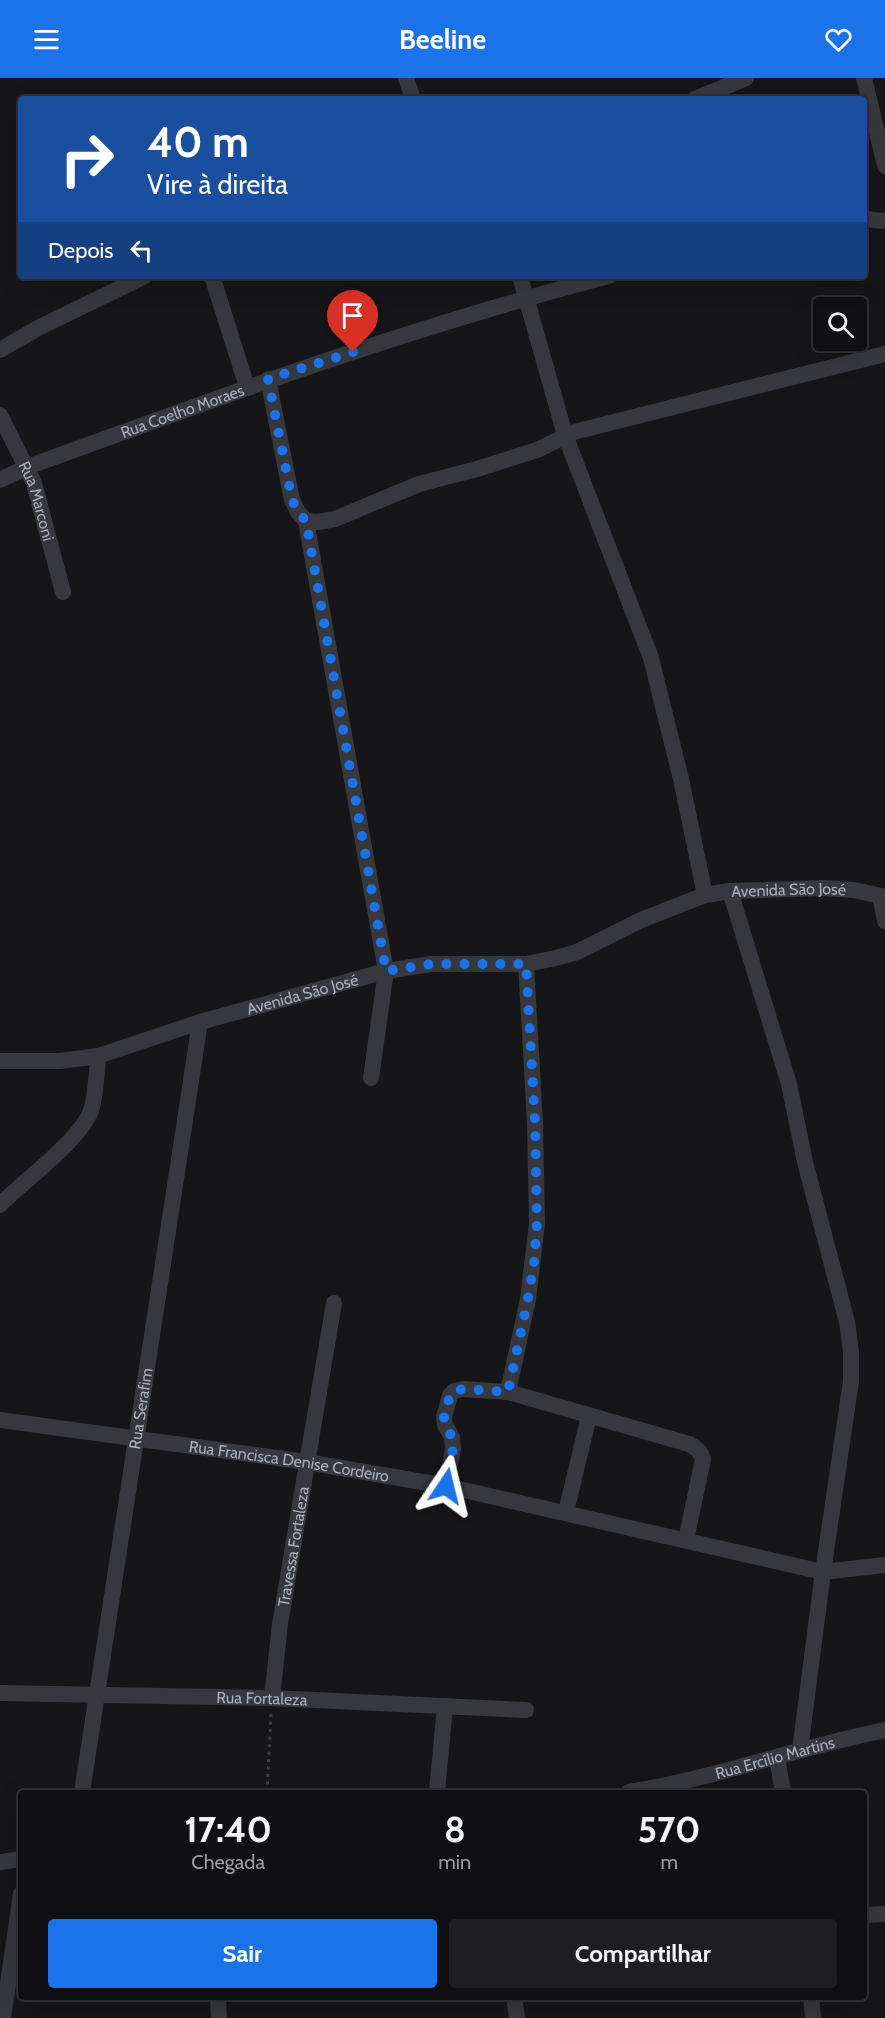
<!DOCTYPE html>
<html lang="pt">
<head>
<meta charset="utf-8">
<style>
  :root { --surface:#101012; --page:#1e1e20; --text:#f1f3f6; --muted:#9c9d9f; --line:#303032; --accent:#1a73e8 }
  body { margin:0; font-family:Cabin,sans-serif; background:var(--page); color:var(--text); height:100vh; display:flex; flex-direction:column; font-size:22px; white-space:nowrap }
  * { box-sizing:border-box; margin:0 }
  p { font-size:20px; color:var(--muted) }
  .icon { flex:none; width:33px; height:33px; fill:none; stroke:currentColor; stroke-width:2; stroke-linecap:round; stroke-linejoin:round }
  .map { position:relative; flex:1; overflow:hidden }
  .side { position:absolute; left:18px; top:1712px; width:849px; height:210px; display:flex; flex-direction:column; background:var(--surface); border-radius:6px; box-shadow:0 6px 24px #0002,0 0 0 2px var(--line) }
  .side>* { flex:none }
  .banner { position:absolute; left:18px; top:18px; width:849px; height:183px; border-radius:6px; box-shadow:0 6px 24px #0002,0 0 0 2px var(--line); background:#1a4fa0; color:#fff; overflow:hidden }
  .tools { position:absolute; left:813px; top:219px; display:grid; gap:12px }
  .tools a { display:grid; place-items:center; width:54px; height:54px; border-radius:6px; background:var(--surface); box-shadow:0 6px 24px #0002,0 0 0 2px var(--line); font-size:30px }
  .pin { position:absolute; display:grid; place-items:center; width:51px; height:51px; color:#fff; margin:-62px -26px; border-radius:50% 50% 50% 0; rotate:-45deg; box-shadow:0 0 6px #0007 }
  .pin .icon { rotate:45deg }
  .me { position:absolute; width:66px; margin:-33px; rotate:10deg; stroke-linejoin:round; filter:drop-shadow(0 0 4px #0008) }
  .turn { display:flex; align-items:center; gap:21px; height:126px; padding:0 30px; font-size:27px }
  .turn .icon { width:78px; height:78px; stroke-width:2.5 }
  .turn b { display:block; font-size:42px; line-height:51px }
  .then { display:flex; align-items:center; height:57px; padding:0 30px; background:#0003; gap:12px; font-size:22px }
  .eta { display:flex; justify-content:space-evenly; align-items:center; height:102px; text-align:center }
  .eta b { font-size:36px; font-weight:800; line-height:42px }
  .primary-button { display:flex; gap:12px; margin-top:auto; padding:12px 30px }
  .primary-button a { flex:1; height:69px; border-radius:6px; background:var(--accent); color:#fff; font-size:24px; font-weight:800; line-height:69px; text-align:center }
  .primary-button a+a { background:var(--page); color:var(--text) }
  header { display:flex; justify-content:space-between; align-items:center; height:78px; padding:0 30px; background:var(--accent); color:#fff; font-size:27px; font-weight:800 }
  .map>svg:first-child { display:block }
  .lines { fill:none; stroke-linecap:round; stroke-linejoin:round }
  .path { stroke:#3d3f44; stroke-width:3; stroke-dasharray:3 4.5; stroke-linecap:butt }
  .minor { stroke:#37383d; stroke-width:16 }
  .route { stroke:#1a73e8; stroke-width:10; stroke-dasharray:0 18 }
  .labels { text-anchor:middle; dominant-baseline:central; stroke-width:6; stroke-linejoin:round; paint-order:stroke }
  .street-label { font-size:16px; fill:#a8adb8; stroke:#111113 }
</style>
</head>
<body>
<header><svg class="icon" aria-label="menu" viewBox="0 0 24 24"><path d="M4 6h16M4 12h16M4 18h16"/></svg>Beeline<svg class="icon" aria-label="heart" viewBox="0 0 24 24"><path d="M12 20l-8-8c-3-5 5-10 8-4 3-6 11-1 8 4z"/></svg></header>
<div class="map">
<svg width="885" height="1940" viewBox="0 0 885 1940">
  <rect width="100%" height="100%" fill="#161618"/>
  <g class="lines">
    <path class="path" d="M 267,1714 L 271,1636"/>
    <g class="minor">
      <path d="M 406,0 L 413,21"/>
      <path d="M 864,0 L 885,88"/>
      <path d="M 695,21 L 746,0"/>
      <path d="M 864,141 L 885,143"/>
      <path d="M 212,198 L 247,309"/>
      <path d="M 520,198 L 565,357 L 651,580 L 681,701 L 705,817"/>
      <path d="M 0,272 L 40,249 L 145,198"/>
      <path d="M 268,301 L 292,422 L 298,434 L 306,443 L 318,444 L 335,441 L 419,406 L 477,391 L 537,372 L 574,354 L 885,276"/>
      <path id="s1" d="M 0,337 L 34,405 L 63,514"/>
      <path id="s2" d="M 0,402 L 27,389 C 219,319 411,249 609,198"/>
      <path d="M 306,443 L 386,893 L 371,1000"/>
      <path d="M 730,813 L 789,1006 L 805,1084 L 847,1244 L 851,1274 L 851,1303 L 823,1494 L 800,1672"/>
      <path d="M 880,818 L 885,843"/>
      <path d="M 526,886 L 535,1045 L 537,1145 L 528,1221 L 508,1314 L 689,1366 C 696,1370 700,1372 703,1381 L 686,1462"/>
      <path id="s3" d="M 0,983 L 60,983 L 98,978 L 200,944 L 386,893 L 431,886 L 526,886 L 556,880 L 577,874 L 641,842 L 705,817 L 730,813 L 823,810 L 854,812 L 885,819"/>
      <path d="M 0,1127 C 23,1103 85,1059 92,1029 C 96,1013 97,995 98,978"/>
      <path id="s4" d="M 0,1342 L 307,1384 L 446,1408 L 823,1494 L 885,1487"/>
      <path d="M 446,1408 L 453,1371 L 452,1359 L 445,1347 L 444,1339 L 450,1317 L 454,1313 L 463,1311 L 508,1314"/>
      <path d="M 566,1434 L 589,1338"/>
      <path id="s5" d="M 0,1615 L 272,1620 L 526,1632"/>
      <path id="s6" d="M 272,1620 L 280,1546 L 334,1225"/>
      <path d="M 777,1680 L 783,1714"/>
      <path id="s7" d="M 82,1714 C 120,1458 161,1201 200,944"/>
      <path d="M 437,1714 L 445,1628"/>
      <path id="s8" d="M 629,1714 C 716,1700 799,1669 885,1652"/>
      <path d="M 0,1784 L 21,1781"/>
      <path d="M 864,1837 L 885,1836"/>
      <path d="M 218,1918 L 219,1940"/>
      <path d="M 514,1918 L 517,1940"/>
      <path d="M 811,1918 L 813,1940"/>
      <path d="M 3,1940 L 21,1816"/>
    </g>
  </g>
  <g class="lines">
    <path class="route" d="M 353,274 L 268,301 L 292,422 L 298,434 L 306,443 L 386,893 L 431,886 L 526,886 L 535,1045 L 537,1145 L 534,1185 L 528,1221 L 508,1314 L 463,1311 L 454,1313 L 450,1317 L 444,1339 L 445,1347 L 452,1359 L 453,1371 L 446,1408"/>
  </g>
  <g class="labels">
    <g class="street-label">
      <text stroke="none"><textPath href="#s2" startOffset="195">Rua Coelho Moraes</textPath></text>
      <text stroke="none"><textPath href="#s1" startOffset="94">Rua Marconi</textPath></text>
      <text stroke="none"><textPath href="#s3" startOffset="816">Avenida São José</textPath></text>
      <text stroke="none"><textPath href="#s3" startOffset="312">Avenida São José</textPath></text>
      <text stroke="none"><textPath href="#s7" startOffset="388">Rua Serafim</textPath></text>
      <text stroke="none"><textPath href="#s4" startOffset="292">Rua Francisca Denise Cordeiro</textPath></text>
      <text stroke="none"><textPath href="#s6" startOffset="153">Travessa Fortaleza</textPath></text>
      <text stroke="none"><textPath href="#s5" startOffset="262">Rua Fortaleza</textPath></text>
      <text stroke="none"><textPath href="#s8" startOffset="150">Rua Ercílio Martins</textPath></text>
    </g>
  </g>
</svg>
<div class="tools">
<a><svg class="icon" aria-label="search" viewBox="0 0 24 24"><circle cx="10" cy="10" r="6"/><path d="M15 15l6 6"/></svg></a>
</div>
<div class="pin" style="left:353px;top:274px;background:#d93025"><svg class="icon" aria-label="arrive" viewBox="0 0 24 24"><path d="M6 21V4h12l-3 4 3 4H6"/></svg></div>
<svg class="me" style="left:446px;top:1408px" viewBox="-20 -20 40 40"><path d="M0-17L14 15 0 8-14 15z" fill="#1a73e8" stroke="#fff" stroke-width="4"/></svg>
<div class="banner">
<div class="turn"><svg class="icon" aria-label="right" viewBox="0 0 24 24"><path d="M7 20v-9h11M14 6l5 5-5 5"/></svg><div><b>40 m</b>Vire à direita</div></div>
<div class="then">Depois<svg class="icon" aria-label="left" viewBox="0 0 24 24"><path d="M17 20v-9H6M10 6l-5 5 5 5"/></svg></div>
</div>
<section class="side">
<div class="eta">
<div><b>17:40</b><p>Chegada</p></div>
<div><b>8</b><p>min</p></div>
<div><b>570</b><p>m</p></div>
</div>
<div class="primary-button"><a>Sair</a><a>Compartilhar</a></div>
</section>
</div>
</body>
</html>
